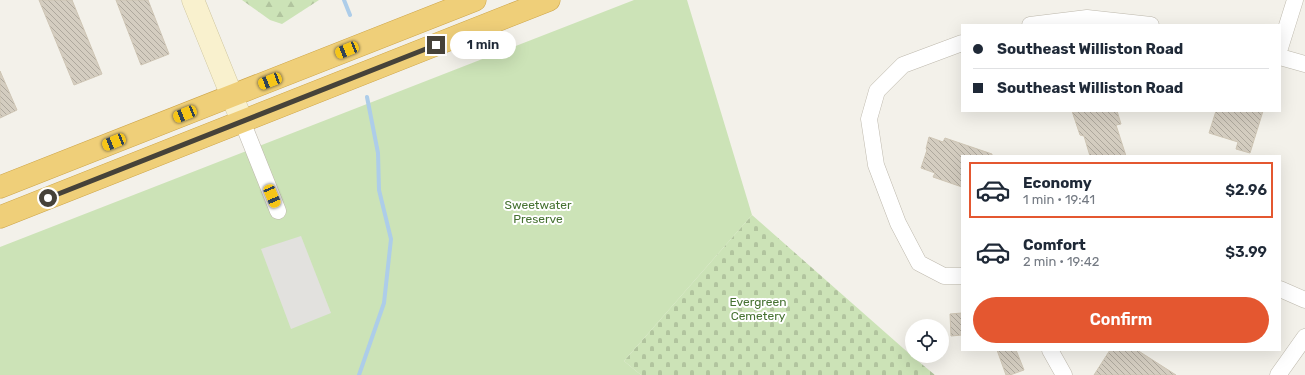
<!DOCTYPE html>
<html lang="en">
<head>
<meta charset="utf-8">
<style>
  :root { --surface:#fff; --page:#f6f6f7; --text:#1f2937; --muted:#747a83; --line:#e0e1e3; --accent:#e45730 }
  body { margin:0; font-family:Rubik,sans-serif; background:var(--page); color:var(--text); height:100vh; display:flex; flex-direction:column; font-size:15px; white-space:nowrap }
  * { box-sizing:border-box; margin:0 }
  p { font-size:13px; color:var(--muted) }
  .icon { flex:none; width:22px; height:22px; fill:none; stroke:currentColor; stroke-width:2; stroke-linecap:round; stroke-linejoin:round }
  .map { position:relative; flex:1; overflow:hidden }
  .side { position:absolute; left:961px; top:155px; width:320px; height:196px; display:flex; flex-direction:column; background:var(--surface); border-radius:0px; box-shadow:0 4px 16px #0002 }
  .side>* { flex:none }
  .hud { position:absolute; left:961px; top:24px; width:320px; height:88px; border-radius:0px; box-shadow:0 4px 16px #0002; display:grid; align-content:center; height:88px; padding:0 12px; background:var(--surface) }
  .fabs { position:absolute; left:905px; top:319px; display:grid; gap:8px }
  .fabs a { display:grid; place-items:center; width:44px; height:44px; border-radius:50%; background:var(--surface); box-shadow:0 4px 16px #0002; font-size:20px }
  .end { position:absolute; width:18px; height:18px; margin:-9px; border:5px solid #464239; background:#fff; box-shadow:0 0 0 2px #fff }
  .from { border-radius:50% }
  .bubble { position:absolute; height:28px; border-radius:14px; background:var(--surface); box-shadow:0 4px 16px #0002; font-size:13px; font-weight:600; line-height:28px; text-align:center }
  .car { position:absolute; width:12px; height:24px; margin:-12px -6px; border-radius:5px; box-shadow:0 0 3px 1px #0007; background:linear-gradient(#f5c518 24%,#345 0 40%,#f5c518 0 76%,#345 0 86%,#f5c518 0) }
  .hud b { display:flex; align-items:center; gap:14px; height:38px; font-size:15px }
  .hud b+b { border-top:1px solid var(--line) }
  .hud i { width:10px; height:10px; background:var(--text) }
  ul { padding:7px 0 0; list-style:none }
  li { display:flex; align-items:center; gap:12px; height:56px; margin:0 8px 6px; padding:0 4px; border:2px solid transparent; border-radius:0px }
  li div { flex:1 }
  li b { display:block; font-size:15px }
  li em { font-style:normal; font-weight:600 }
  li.selected { border-color:var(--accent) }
  li>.icon { width:36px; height:36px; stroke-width:1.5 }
  .button { display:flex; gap:8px; margin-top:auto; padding:8px 12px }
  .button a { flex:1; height:46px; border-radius:24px; background:var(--accent); color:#fff; font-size:16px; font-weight:600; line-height:46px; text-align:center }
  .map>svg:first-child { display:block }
  .forest { fill:url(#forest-firs) }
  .cemetery { fill:url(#cemetery-stones) }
  .green { fill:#cce3b7 }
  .parking { fill:#e2e1de }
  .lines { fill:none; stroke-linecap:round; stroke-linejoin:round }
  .stream { stroke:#adcde9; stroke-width:4 }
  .building { fill:url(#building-back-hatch); stroke:#cec5b4 }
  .street-casing { stroke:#beb9ad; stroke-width:17 }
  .secondary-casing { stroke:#cec59e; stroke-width:23 }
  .highway-casing { stroke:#cda54a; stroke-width:23 }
  .street { stroke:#fff; stroke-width:16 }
  .secondary { stroke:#f9f1ce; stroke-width:22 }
  .highway { stroke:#efcf79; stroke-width:22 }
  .route { stroke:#464239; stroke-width:5 }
  .labels { text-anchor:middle; stroke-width:4; stroke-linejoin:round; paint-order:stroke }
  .park-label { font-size:12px; fill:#467232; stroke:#fff }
</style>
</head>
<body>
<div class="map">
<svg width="1305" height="375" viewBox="0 0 1305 375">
  <defs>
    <pattern id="forest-firs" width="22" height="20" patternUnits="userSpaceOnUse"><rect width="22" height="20" fill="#cce3b7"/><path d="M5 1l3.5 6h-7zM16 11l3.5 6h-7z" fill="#b1c49e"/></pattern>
    <pattern id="cemetery-stones" width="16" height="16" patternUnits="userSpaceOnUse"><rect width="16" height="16" fill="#cce3b7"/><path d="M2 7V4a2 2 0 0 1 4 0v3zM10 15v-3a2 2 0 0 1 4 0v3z" fill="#b1c49e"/></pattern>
    <pattern id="building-back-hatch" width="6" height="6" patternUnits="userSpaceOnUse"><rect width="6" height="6" fill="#d4cdc0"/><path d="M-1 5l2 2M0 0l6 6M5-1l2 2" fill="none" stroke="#aea89d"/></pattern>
  </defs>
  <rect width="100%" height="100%" fill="#f3f1ea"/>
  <path class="forest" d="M242 0H319L282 24 270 20Z"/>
  <path class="cemetery" d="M752 215 912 356 935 375H641L624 361Z"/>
  <path class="green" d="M634 0H687L752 215 624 361 641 375H0V247Z"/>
  <path class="parking" d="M301 236 331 313 291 329 261 249Z"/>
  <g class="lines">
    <path class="stream" d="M344 0 350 15
      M359 375 384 303 391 239 379 190 378 153 367 97"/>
  </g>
  <path class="building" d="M39 0H72L102 74 74 85Z
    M116 0H148L169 54 141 65Z
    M0 71 17 110 0 118Z
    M1072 111H1117L1121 124 1116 125 1126 156H1090L1084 136 1080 135Z
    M1216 111H1263L1250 153 1236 149 1238 142 1209 133Z
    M929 137 943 142 945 138 992 154V156H962V187L933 177 935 173 921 168 927 150 926 149Z
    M962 313V335L951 336 950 314Z
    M997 350H1016L1024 370 1010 375H1006Z
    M1110 350H1137L1176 375H1094Z"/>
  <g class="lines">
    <defs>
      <path id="street" d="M1030 25 1087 18 1151 25
        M962 43 903 65 877 91 869 119 876 165 898 223 919 263 944 276H962
        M1280 48 1295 0
        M1280 57 1305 64
        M242 121 278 211
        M1280 289 1305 300
        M1050 350 1064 375
        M1278 375 1305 337"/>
      <path id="secondary" d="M193 0 242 121"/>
      <path id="highway" d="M0 187 475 0
        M0 217 549 0"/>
    </defs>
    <use href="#street" class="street-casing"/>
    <use href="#secondary" class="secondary-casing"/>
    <use href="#highway" class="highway-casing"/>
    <use href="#street" class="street"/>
    <use href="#secondary" class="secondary"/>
    <use href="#highway" class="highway"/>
  </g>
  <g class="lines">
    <path class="route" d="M48 198 436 45"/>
  </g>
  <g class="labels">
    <g class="park-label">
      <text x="538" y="209">Sweetwater<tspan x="538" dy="14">Preserve</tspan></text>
      <text x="758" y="306">Evergreen<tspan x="758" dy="14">Cemetery</tspan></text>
    </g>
  </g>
</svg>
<div class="fabs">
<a><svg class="icon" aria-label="locate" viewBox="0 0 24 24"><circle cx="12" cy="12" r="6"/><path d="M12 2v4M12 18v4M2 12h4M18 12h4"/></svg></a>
</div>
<i class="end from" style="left:48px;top:198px"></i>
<i class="end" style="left:436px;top:45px"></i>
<div class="bubble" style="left:450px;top:31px;width:66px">1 min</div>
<i class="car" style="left:347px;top:50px;rotate:248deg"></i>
<i class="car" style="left:270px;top:81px;rotate:249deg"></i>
<i class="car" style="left:185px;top:114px;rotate:248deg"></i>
<i class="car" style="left:114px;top:142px;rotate:248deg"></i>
<i class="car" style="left:272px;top:196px;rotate:157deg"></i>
<div class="hud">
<b><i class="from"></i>Southeast Williston Road</b>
<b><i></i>Southeast Williston Road</b>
</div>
<section class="side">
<ul>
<li class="selected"><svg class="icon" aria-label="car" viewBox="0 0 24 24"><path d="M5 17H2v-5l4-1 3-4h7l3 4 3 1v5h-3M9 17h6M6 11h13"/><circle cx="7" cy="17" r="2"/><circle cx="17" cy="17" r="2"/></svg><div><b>Economy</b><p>1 min · 19:41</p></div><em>$2.96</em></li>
<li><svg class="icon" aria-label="car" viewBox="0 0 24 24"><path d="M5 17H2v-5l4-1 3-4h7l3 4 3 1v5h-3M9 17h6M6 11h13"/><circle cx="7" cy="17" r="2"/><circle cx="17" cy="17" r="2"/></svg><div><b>Comfort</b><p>2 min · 19:42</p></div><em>$3.99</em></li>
</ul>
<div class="button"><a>Confirm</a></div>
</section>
</div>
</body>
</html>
